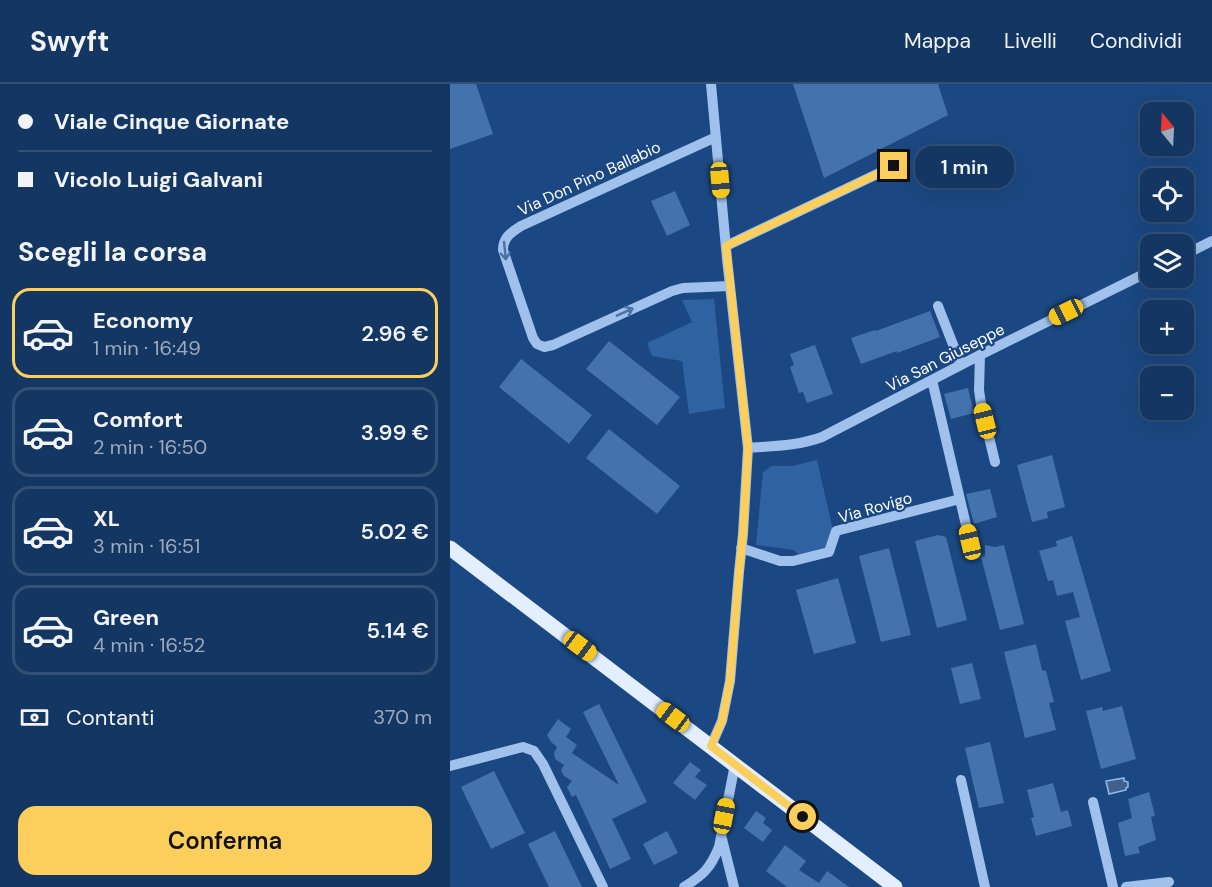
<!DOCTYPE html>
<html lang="it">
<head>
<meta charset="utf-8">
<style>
  :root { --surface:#143662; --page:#21416b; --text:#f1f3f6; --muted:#9dabbe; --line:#335077; --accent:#fcce5c }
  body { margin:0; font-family:"DM Sans",sans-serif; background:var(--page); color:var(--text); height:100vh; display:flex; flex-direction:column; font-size:22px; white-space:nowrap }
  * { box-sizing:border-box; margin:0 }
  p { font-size:20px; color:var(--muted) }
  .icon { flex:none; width:33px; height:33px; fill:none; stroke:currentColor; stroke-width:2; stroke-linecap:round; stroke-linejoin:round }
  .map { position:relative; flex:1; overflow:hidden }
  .details { display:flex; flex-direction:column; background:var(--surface); width:450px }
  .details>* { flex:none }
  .guide { display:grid; align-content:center; height:132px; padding:0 18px; background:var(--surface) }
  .needle { width:39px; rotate:342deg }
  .fabs { position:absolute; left:690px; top:18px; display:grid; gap:12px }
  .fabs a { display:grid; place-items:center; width:54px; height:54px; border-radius:12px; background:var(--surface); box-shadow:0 6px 24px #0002,0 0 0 2px var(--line); font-size:30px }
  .end { position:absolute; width:27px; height:27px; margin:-14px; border:8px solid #fcce5c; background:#111; box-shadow:0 0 0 3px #111 }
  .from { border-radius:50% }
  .bubble { position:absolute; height:42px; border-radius:18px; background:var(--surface); box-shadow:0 6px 24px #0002,0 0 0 2px var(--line); font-size:20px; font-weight:600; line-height:42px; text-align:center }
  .car { position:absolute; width:18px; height:36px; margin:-18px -9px; border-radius:8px; box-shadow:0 0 4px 2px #0007; background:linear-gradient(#f5c518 24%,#345 0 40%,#f5c518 0 76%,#345 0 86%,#f5c518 0) }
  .guide b { display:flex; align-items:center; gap:21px; height:57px; font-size:22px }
  .guide b+b { border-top:2px solid var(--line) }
  .guide i { width:15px; height:15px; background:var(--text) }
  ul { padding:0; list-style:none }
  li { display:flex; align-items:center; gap:18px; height:90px; margin:0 12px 9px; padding:0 6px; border:3px solid var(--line); border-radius:18px }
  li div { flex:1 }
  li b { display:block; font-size:22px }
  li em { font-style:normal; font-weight:600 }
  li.selected { border-color:var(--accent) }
  li>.icon { width:54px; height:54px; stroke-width:1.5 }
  h2 { padding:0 18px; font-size:27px; line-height:72px }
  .pay { display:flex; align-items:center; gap:15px; height:66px; padding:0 18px; font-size:22px }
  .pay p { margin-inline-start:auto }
  .primary-button { display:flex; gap:12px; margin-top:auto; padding:12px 18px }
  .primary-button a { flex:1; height:69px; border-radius:18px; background:var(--accent); color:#111; font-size:24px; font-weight:600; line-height:69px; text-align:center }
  header { display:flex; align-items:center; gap:36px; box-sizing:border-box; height:84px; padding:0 30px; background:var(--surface); border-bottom:2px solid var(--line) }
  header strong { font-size:28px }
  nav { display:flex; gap:33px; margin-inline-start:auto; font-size:21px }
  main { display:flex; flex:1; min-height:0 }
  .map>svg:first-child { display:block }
  .green { fill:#2e62a1 }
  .water { fill:#3f618c; stroke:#92bced; stroke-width:1.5 }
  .building { fill:#4372ac }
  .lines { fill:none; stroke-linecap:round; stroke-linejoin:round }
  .minor { stroke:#9fc1eb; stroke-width:10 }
  .major { stroke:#e3eeff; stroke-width:15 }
  .oneway { stroke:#4972a7 }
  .route { stroke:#fcce5c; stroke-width:8 }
  .labels { text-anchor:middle; stroke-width:4.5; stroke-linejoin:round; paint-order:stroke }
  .street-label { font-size:16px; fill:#fff; stroke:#1b4882 }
</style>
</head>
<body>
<header>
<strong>Swyft</strong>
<nav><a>Mappa</a><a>Livelli</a><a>Condividi</a></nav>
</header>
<main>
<section class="details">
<div class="guide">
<b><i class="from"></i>Viale Cinque Giornate</b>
<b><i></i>Vicolo Luigi Galvani</b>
</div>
<h2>Scegli la corsa</h2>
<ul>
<li class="selected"><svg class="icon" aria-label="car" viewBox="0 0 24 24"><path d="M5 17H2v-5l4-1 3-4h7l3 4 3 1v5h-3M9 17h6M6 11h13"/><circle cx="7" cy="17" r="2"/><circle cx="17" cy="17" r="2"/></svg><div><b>Economy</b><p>1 min · 16:49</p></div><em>2.96 €</em></li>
<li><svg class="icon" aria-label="car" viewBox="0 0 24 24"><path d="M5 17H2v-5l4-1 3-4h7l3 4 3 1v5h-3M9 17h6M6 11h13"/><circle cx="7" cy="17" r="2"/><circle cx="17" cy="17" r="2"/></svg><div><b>Comfort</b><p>2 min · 16:50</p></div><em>3.99 €</em></li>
<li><svg class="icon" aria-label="car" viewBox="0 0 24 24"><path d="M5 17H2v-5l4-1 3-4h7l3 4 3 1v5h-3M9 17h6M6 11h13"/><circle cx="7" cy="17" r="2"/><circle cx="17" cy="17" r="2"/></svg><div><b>XL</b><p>3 min · 16:51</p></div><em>5.02 €</em></li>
<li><svg class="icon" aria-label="car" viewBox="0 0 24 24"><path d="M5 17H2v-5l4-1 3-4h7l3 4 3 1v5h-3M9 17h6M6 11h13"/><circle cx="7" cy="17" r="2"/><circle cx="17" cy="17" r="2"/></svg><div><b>Green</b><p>4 min · 16:52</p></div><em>5.14 €</em></li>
</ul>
<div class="pay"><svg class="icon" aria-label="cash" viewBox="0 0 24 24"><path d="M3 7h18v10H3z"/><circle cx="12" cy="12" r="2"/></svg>Contanti<p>370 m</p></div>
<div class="primary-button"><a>Conferma</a></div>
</section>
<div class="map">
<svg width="762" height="803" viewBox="0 0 762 803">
  <rect width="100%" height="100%" fill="#1b4882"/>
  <path class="green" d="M264 215 275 324 239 330 232 277 202 272 197 259 242 238 232 216Z
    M367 376 383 446 376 465 350 472 344 466 306 461 313 388 321 382H342Z"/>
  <path class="water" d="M674 694V697L678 698V703L676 704V706L659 710 656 697Z"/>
  <path class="building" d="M0 0H26L43 50 0 65Z
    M343 0H488L498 31 374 94Z
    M225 107 240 141 217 152 201 117Z
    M480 227 490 253 447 269V267L411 280 401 254 425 246 426 247Z
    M159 257 230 313 207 341 136 285Z
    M365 261 383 310 357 319 353 308 349 309 340 283 344 281 340 270Z
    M71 275 142 331 119 360 49 303Z
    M518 304 524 329 501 335 494 310Z
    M159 345 230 402 207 430 136 374Z
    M602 371 615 423 597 428 598 434 582 438 567 381Z
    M540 405 547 433 524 440 516 410Z
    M488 451 496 453 517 536 487 544 465 457Z
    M622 452 661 587 631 596 615 537 630 533 623 508 607 512 603 496 598 497 589 467 607 462 606 457Z
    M535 461 545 463 554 461 574 540 550 546 531 473 535 472Z
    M439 464 461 551 431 558 409 472Z
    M388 494 406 559 364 570 346 506Z
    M586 560 592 586 596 587 604 618 599 619 606 646 575 654 554 568Z
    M522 579 531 615 510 620 501 584Z
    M149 620 197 718 162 735 181 775 160 785 126 711 122 713 117 703 122 697 114 692 111 686 114 681 105 675 104 669 107 663 101 658 97 651 108 635 121 645 116 653 127 661 122 669 169 701 133 628Z
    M672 622 686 675 651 685 636 627 652 623 653 627Z
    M540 658 554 719 529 724 515 664Z
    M240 678 251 686 245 693 257 701 245 716 223 699Z
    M44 687 75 749 41 765 11 703Z
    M603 699 611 728 618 726 622 742 586 752 581 734 584 733 577 706Z
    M699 708 705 732 701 733 706 756 688 763 690 769 675 772 668 739 682 734 678 715Z
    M306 727 316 734 313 739 322 746 313 758 294 744Z
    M105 747 132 803H99L78 760Z
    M217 747 228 769 204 781 193 760Z
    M335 761 356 777 349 786 369 799 377 787 399 803H337L316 787Z"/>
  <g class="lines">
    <path class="minor" d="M261 0 277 175 298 364 293 450 289 488 280 597 272 637 261 662
      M266 53 71 142C60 149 53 154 53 166L83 254 87 260 94 263 103 261 222 207 233 204 280 202
      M276 162 444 82
      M734 171 762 157
      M488 222 511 281
      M530 271 529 306 531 320 545 378
      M482 296 520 458
      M298 364C323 362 348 362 372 353L530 271 700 187
      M291 464 330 477H343L379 468 386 447 510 415
      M0 682 73 663 84 667 93 680 153 803
      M511 696 535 803
      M643 718 663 803
      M272 755 284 803
      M234 803C253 791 260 785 269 763L285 680
      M676 803 719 798"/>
    <path class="major" d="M0 464 445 803"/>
  </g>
  <defs><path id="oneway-shaft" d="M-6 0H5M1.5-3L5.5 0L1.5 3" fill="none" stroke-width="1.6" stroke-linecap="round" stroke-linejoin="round" transform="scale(1.5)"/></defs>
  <g class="oneway">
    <use href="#oneway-shaft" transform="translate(55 167) rotate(84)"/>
    <use href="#oneway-shaft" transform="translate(175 228) rotate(-24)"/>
  </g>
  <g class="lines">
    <path class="route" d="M353 733 261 662 272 637 280 597 289 488 293 450 298 364 276 162 444 82"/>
  </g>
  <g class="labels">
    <g class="street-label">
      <text transform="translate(139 94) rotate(-25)" y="6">Via Don Pino Ballabio</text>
      <text transform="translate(495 273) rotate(-27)" y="6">Via San Giuseppe</text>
      <text transform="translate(425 423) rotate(-16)" y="6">Via Rovigo</text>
    </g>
  </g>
</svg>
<div class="fabs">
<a><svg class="needle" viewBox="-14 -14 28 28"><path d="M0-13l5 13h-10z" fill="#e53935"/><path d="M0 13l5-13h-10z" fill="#9dabbe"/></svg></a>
<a><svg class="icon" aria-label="locate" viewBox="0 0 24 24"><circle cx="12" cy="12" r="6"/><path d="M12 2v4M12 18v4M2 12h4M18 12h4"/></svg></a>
<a><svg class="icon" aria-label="layers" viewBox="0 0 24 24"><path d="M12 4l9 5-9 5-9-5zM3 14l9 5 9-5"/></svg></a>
<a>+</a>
<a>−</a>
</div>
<i class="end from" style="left:353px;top:733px"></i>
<i class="end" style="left:444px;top:82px"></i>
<div class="bubble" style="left:465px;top:62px;width:99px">1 min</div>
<i class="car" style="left:270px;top:96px;rotate:175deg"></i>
<i class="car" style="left:616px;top:228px;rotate:244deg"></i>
<i class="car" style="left:535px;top:337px;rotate:346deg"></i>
<i class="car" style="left:520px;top:458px;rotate:347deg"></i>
<i class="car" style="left:130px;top:562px;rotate:127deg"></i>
<i class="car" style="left:223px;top:633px;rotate:307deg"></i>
<i class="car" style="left:274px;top:732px;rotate:11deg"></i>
</div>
</main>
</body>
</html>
